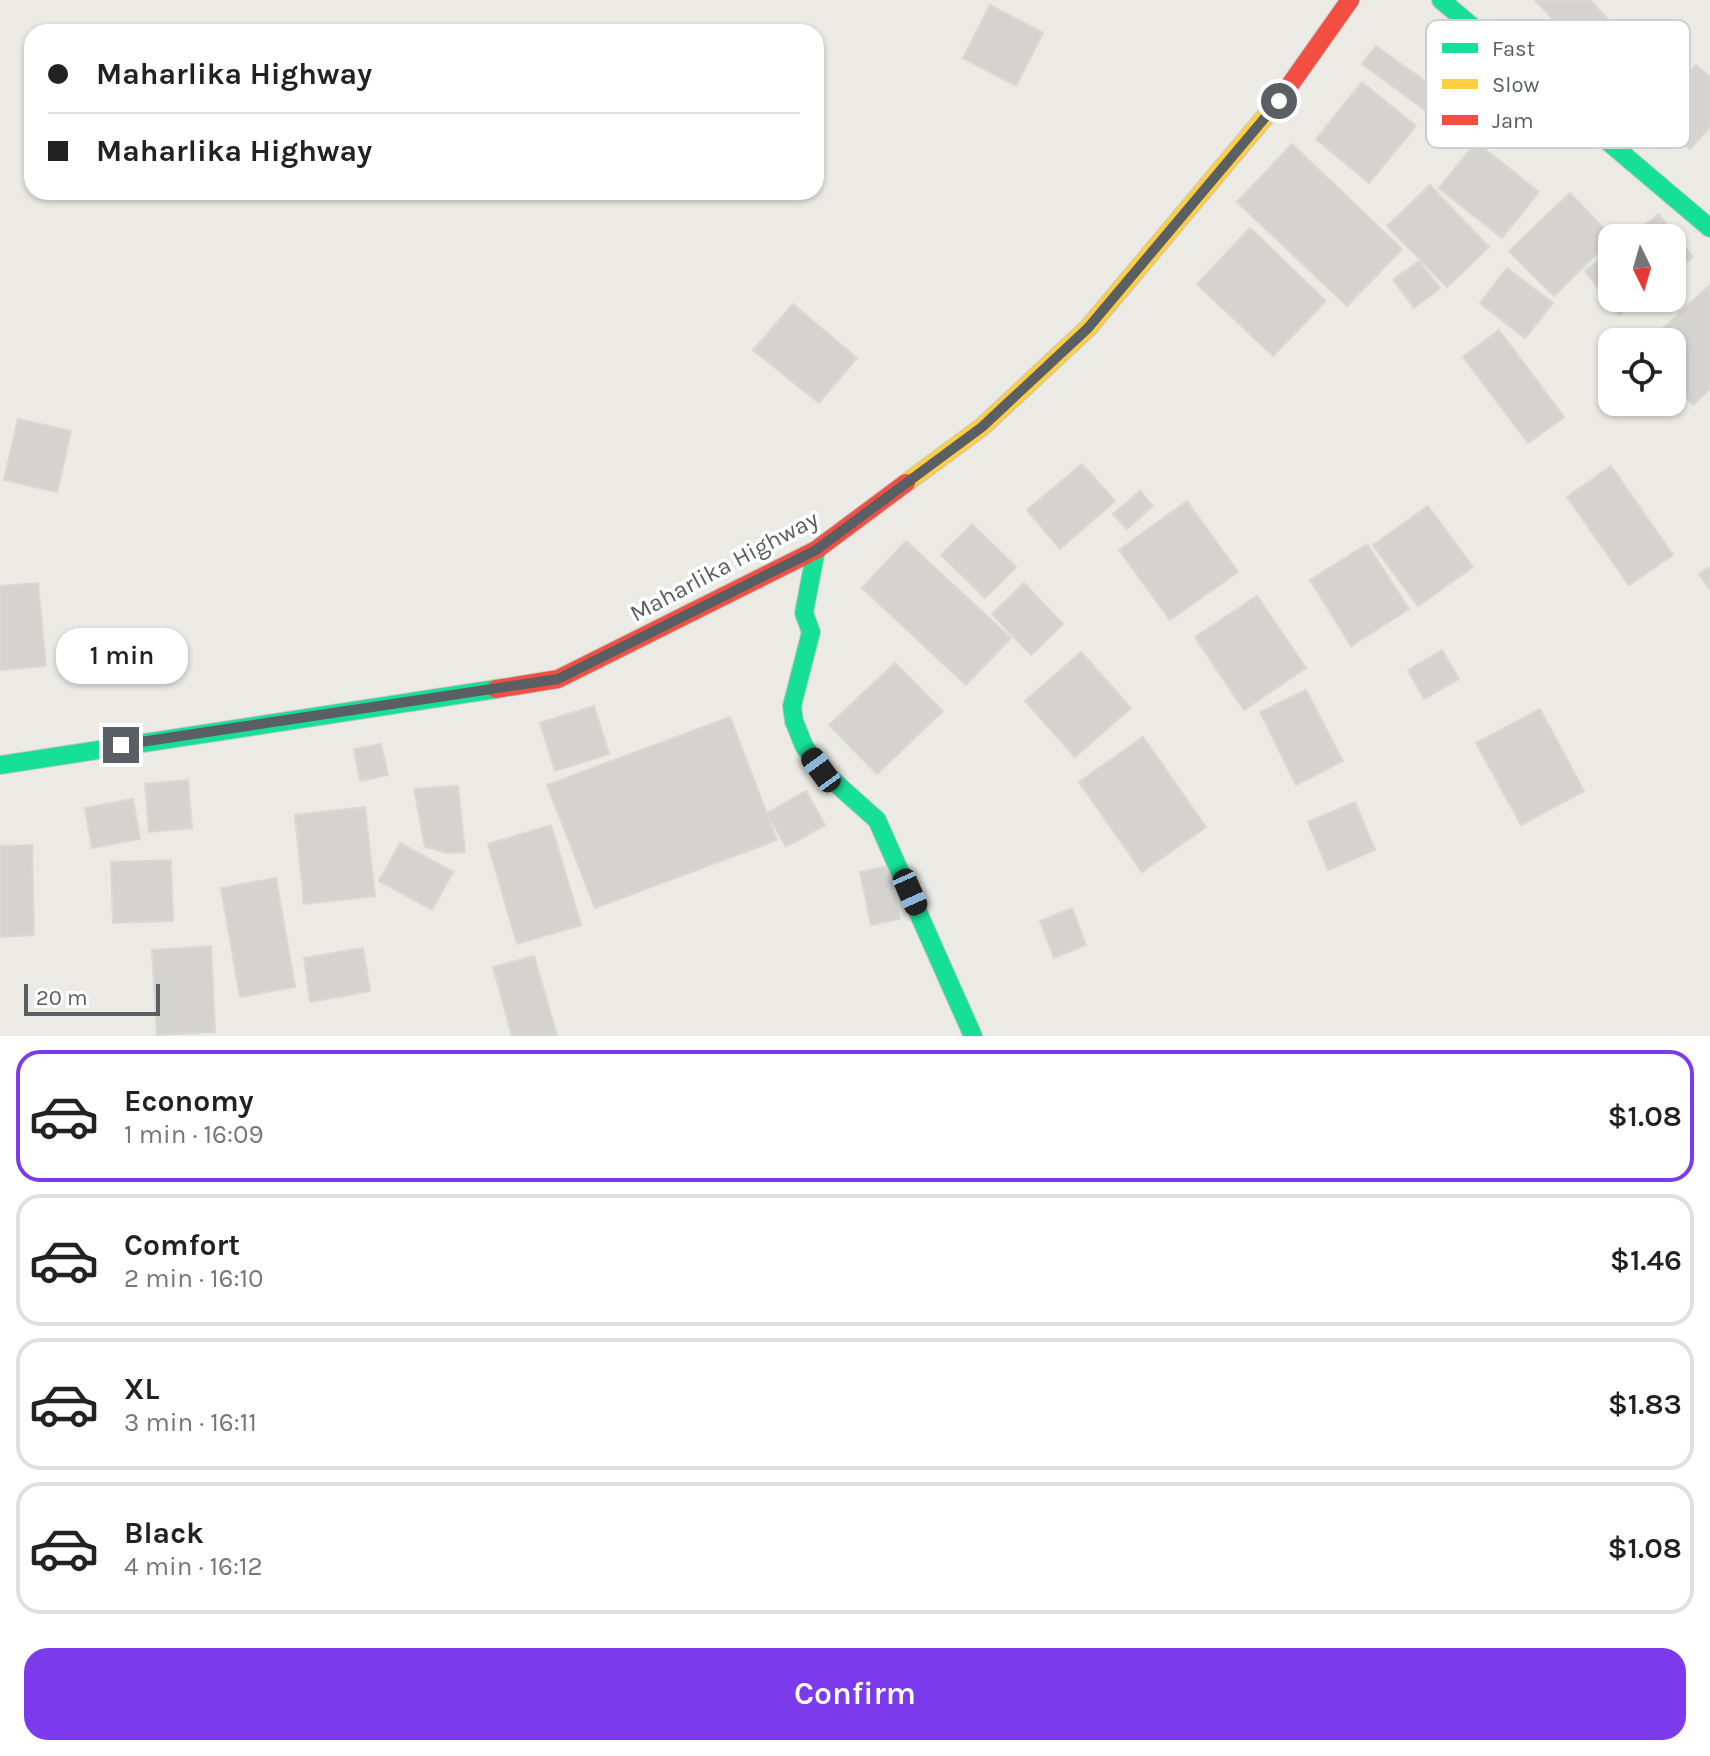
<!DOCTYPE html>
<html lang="en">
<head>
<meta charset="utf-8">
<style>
  :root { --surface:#fff; --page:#f2f2f2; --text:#222; --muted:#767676; --line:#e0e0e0; --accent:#7c3aed }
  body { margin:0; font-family:Karla,sans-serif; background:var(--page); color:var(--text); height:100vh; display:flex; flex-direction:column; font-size:30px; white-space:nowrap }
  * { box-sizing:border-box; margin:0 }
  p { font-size:26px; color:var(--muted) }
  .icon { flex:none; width:44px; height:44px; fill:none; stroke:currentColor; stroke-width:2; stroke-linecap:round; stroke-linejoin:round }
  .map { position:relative; height:1036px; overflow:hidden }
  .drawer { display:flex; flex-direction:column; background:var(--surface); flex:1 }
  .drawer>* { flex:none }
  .guide { position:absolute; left:24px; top:24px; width:800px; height:176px; border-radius:24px; box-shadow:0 2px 6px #0004; display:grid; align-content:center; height:176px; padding:0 24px; background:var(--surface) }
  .needle { width:52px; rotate:175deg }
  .buttons { position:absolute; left:1598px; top:224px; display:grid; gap:16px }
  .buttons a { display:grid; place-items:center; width:88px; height:88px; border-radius:16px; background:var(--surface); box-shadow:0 2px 6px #0004; font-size:40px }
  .scale { position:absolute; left:24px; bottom:20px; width:136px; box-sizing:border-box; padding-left:8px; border:4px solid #5a5f64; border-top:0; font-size:22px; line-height:28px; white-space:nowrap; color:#5a5f64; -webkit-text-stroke:6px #fff; paint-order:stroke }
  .end { position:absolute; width:36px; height:36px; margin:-18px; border:10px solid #5a5f64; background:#fff; box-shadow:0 0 0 4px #fff }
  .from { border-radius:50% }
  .bubble { position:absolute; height:56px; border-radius:24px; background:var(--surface); box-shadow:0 2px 6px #0004; font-size:26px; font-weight:600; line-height:56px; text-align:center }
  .car { position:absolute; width:24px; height:48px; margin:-24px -12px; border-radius:10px; box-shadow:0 0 6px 2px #0007; background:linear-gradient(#222 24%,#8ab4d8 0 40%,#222 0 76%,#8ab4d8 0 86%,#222 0) }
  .guide b { display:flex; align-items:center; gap:28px; height:76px; font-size:30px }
  .guide b+b { border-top:2px solid var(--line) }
  .guide i { width:20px; height:20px; background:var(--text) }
  ul { padding:14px 0 0; list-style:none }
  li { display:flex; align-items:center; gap:24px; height:132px; margin:0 16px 12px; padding:0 8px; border:4px solid var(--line); border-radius:24px }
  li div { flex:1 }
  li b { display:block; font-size:30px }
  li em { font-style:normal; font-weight:600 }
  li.on { border-color:var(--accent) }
  li>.icon { width:72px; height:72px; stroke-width:1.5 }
  .primary-button { display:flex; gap:16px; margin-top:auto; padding:16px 24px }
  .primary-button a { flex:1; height:92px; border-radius:24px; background:var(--accent); color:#fff; font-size:32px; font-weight:600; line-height:92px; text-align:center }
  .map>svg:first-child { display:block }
  .building { fill:#d4d3d0; stroke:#dad8d4; stroke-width:2 }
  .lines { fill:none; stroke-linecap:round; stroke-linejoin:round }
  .fast-casing { stroke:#c7c7c6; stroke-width:20 }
  .slow-casing { stroke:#c7c7c6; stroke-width:20 }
  .jam-casing { stroke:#c7c7c6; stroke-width:20 }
  .fast { stroke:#16e098; stroke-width:18 }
  .slow { stroke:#ffcf43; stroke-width:18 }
  .jam { stroke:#f24e42; stroke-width:18 }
  .route { stroke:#5a5f64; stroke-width:10 }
  .labels { text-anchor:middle; stroke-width:7; stroke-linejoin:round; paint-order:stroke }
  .street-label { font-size:24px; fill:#5a5f64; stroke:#fff }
  .key { fill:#fff; stroke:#cecfd0; stroke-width:2 }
  .key-label { font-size:22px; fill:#5a5f64 }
</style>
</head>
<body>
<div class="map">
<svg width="1710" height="1036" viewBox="0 0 1710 1036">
  <rect width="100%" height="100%" fill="#ebeae5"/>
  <path class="building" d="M1535 0H1590L1619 31 1589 59Z
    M990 5 1043 33 1016 86 963 58Z
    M1376 46 1446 96 1432 115 1362 64Z
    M1696 65 1710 77V127L1690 149 1652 115Z
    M1362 82 1416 126 1369 183 1316 139Z
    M1476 142 1539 192 1502 238 1439 188Z
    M1292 144 1402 249 1347 306 1237 202Z
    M1430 185 1489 247 1447 287 1387 226Z
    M1570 193 1613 238 1554 296 1509 251Z
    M1659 214 1693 257 1672 273V238H1628Z
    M1250 228 1326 301 1273 356 1197 284Z
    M1612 250V298H1640L1619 315 1585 271Z
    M1419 261 1440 288 1414 308 1393 280Z
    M1507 268 1553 303 1525 338 1480 303Z
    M1710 285V389L1693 405 1672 383V342H1648Z
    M793 304 857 358 819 403 753 350Z
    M1499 330 1564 417 1528 443 1463 357Z
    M18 419 71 431 57 492 4 480Z
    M1082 464 1115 501 1060 549 1027 510Z
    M1611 466 1673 555 1629 585 1567 497Z
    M1140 491 1153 506 1127 529 1113 514Z
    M1187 501 1238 572 1170 620 1119 550Z
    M1428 506 1473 567 1418 606 1373 545Z
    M972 524 1016 567 985 598 941 555Z
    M906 541 1011 638 966 685 862 588Z
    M1367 544 1409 609 1351 646 1310 580Z
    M1710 567V590L1699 574Z
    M38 583 46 666 0 670V586Z
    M1024 583 1063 624 1031 655 992 614Z
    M1257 596 1306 668 1244 710 1195 637Z
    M1442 650 1459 679 1424 699 1408 670Z
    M1081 652 1131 708 1075 757 1025 701Z
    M895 663 943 711 877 774 829 725Z
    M1306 690 1343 761 1296 785 1260 712Z
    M594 706 609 754 555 771 540 723Z
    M1540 709 1584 791 1521 825 1476 743Z
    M730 717 777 840 595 908 547 785Z
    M1143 737 1206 827 1142 872 1079 782Z
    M381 744 388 775 360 781 354 749Z
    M188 780 192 828 149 832 145 784Z
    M458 786 465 852 447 853 425 847 414 789Z
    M806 791 825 825 786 847 767 813Z
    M133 799 140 839 92 848 85 808Z
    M1355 802 1375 850 1328 870 1308 822Z
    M365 807 375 896 304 904 295 815Z
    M551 825 581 925 517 944 488 844Z
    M400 843 453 872 432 910 379 881Z
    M32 845 34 935 0 937V846Z
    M171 860 173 921 113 923 111 862Z
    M888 866 900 919 871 925 860 872Z
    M276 878 295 987 240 997 221 888Z
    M1072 908 1086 945 1054 958 1040 921Z
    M211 946 215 1032 157 1035 152 950Z
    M363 948 370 991 310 1002 304 958Z
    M534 956 557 1036H512L493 967Z"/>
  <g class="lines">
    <defs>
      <path id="fast" d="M1441 0 1710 228
        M816 550 804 613 811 632 792 706 794 721 804 746 821 770 877 820 973 1036
        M0 765 496 689"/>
      <path id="slow" d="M906 483 982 427 1088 328 1280 99"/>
      <path id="jam" d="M1280 99 1350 0
        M496 689 558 679 816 550 906 483"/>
    </defs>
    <use href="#fast" class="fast-casing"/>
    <use href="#slow" class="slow-casing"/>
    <use href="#jam" class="jam-casing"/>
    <use href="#fast" class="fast"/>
    <use href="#slow" class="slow"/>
    <use href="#jam" class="jam"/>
  </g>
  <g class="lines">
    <path class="route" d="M121 745 558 679 816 550 982 427 1088 328 1279 101"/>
  </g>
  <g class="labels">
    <g class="street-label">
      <text transform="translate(724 566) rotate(-28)" y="8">Maharlika Highway</text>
    </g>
  </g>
  <rect x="1426" y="20" width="264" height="128" rx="12" class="key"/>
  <rect x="1442" y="43" width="36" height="10" fill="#16e098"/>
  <rect x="1442" y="79" width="36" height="10" fill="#ffcf43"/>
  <rect x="1442" y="115" width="36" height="10" fill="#f24e42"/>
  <g class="key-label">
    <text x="1492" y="56">Fast</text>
    <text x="1492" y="92">Slow</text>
    <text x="1492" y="128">Jam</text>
  </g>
</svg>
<div class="buttons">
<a><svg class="needle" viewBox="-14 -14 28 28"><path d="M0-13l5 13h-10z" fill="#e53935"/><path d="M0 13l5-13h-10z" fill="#767676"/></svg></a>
<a><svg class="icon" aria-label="locate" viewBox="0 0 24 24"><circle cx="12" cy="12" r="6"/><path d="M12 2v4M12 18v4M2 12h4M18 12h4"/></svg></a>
</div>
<div class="scale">20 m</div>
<i class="end from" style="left:1279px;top:101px"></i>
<i class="end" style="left:121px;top:745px"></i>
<div class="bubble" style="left:56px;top:628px;width:132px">1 min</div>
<i class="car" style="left:821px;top:770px;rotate:324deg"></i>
<i class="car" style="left:910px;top:892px;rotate:156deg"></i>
<div class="guide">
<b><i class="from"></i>Maharlika Highway</b>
<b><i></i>Maharlika Highway</b>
</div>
</div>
<section class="drawer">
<ul>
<li class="on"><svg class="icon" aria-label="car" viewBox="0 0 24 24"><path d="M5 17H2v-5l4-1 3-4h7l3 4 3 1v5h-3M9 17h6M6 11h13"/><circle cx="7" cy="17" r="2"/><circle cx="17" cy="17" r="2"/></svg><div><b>Economy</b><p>1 min · 16:09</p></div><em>$1.08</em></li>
<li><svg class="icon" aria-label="car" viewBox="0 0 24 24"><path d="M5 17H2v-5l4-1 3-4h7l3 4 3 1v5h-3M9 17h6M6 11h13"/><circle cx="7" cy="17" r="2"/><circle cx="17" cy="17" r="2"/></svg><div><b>Comfort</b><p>2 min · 16:10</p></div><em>$1.46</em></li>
<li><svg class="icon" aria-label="car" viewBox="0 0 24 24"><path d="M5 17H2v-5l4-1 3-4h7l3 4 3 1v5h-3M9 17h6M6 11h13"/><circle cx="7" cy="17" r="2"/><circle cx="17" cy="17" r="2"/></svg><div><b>XL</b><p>3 min · 16:11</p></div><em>$1.83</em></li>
<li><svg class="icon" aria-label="car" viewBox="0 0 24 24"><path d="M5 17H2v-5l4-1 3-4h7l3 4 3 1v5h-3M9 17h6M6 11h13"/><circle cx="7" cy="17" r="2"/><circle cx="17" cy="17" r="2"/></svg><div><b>Black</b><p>4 min · 16:12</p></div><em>$1.08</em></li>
</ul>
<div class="primary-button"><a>Confirm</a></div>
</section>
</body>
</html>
